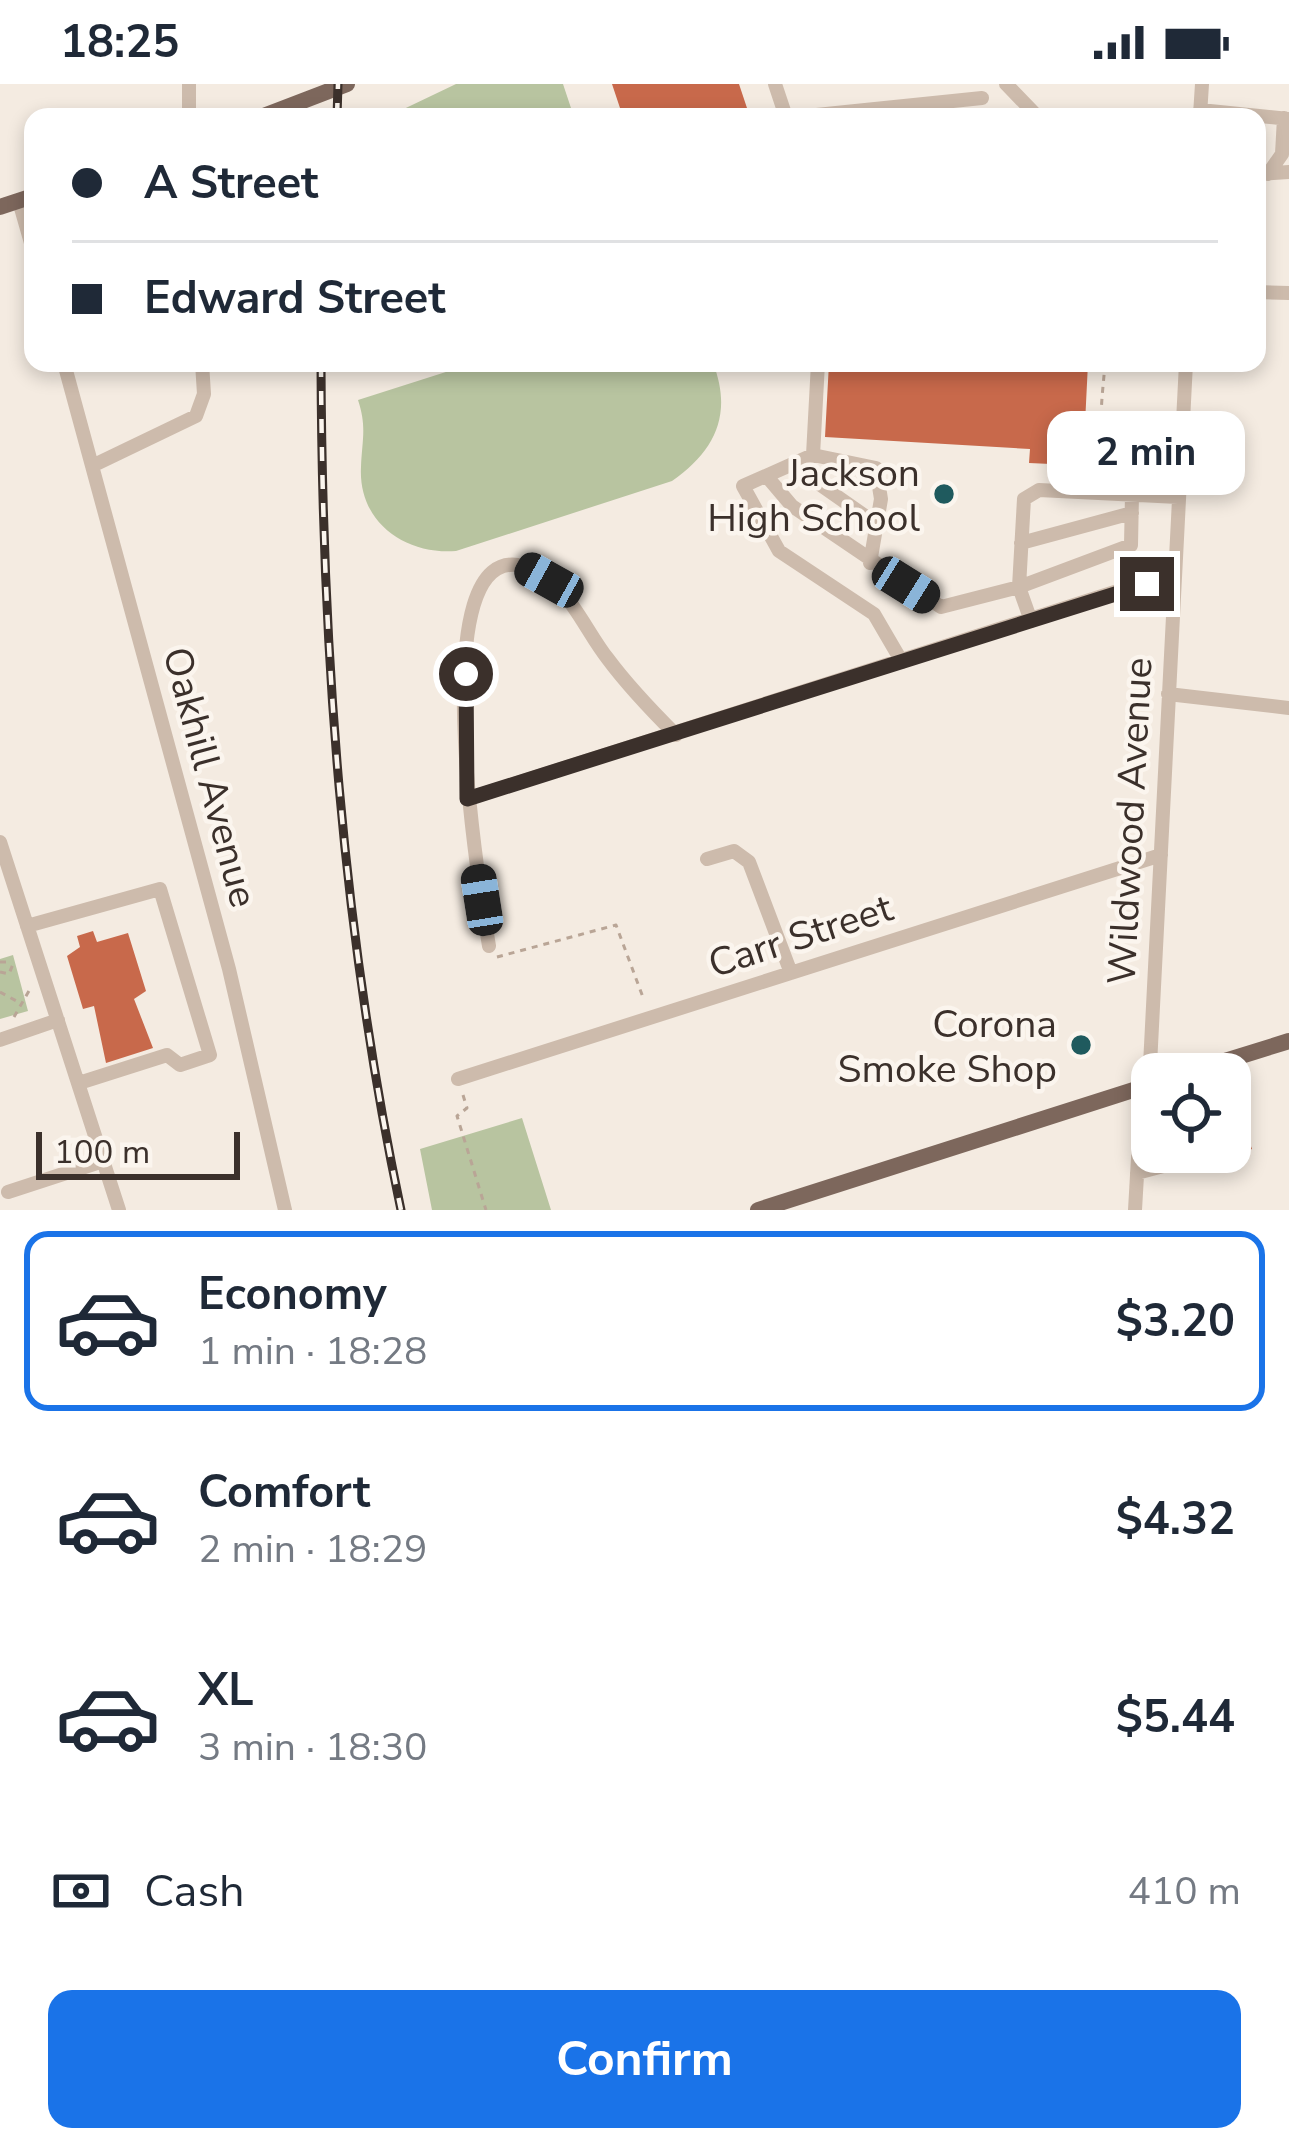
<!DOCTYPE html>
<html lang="en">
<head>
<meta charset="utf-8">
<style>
  :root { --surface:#fff; --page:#f2f2f3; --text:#1f2937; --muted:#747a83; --line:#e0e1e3; --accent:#1a73e8 }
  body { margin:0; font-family:"Nunito Sans",sans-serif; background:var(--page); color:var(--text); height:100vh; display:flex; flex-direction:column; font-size:45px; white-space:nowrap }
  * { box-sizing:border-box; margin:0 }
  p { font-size:39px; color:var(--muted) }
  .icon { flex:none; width:66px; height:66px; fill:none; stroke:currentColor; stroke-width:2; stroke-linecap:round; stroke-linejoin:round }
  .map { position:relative; height:1126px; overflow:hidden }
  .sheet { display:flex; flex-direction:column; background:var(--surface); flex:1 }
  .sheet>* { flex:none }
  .hud { position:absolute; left:24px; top:24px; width:1242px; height:264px; border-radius:24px; box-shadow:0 6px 18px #0003; display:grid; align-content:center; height:264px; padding:0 48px; background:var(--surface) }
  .controls { position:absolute; left:1131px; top:969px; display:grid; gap:24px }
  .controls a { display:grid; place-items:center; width:120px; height:120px; border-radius:24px; background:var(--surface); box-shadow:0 6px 18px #0003; font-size:60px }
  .scale { position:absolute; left:36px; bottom:30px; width:204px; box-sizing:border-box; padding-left:12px; border:6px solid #3b302b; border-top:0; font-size:33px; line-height:42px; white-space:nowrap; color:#3b302b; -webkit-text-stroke:9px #fbf5ee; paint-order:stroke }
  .end { position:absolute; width:54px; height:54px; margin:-27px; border:15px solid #3b302b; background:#fff; box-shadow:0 0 0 6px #fff }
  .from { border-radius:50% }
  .bubble { position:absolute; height:84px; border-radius:24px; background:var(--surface); box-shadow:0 6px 18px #0003; font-size:39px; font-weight:700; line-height:84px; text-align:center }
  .car { position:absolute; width:36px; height:72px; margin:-36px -18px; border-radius:15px; box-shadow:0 0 9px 3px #0007; background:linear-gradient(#222 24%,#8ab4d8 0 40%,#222 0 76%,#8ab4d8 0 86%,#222 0) }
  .hud b { display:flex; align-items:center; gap:42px; height:114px; font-size:45px }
  .hud b+b { border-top:3px solid var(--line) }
  .hud i { width:30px; height:30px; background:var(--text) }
  ul { padding:21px 0 0; list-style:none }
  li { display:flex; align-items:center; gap:36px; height:180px; margin:0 24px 18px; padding:0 24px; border:6px solid transparent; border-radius:24px }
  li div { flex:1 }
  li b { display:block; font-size:45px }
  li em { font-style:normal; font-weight:700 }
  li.selected { border-color:var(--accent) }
  li>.icon { width:108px; height:108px; stroke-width:1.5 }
  .pay { display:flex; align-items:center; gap:30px; height:132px; padding:0 48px; font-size:45px }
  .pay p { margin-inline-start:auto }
  .action { display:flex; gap:24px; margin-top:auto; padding:24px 48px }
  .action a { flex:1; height:138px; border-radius:24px; background:var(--accent); color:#fff; font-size:48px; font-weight:700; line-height:138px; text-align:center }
  .status { display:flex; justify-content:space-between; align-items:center; height:84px; padding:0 60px; background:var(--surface); direction:ltr }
  .status svg { height:33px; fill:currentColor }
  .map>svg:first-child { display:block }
  .green { fill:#b8c4a0 }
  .building { fill:#c8694b }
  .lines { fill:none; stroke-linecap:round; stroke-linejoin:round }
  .path { stroke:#b9a596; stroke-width:3; stroke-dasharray:6 6; stroke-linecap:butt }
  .minor { stroke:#cdbbac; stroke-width:14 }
  .major { stroke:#7d675c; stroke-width:16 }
  .rail-casing { stroke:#3b302b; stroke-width:9 }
  .rail { stroke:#fbf5ee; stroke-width:4.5; stroke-dasharray:14; stroke-linecap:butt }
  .route { stroke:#3b302b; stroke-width:15 }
  .poi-dot { fill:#1f5a5e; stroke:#fbf5ee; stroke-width:4.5 }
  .labels { text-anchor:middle; stroke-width:9; stroke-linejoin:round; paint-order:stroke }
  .poi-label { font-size:39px; fill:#3b302b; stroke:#fbf5ee; text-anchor:end }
  .street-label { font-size:39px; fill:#3b302b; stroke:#fbf5ee }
</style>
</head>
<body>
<div class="status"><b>18:25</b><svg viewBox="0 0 49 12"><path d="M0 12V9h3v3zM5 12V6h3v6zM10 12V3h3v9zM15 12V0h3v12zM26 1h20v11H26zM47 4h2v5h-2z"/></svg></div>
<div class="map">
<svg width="1289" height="1126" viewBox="0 0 1289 1126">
  <rect width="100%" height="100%" fill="#f4ebe1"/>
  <path class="green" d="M456 0H563L574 33H387Z
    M474 279H713C733 330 715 367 672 397L456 467C405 471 358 438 361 383 362 356 367 343 358 316Z
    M13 871 28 927 0 935V875Z
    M522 1034 551 1126H432L420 1065Z"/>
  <path class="building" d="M612 0H739L750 33H623Z
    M829 279H1088L1084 360 1075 358 1073 381 1029 379 1030 365 825 353Z
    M93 847 97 858 128 849 146 907 134 915 153 964 106 979 94 922 83 925 67 872 80 863 77 852Z
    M1245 1046 1252 1065 1200 1084 1195 1068H1230V1051Z"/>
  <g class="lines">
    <path class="path" d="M1105 279C1102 325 1089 375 1140 396
      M497 873 616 841 644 916
      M0 878H12
      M0 888 9 890 13 880
      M0 908 20 919
      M14 933 30 905
      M463 1011 467 1024 457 1032 486 1126"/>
    <path class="minor" d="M189 0V33
      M775 0 786 33
      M1006 0 1038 33
      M1200 26 1289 35
      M1200 31 1202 0
      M797 33 982 14
      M1257 90 1289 88
      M1268 90 1282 70 1284 34
      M19 117 33 166
      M1257 208 1289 209
      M64 279 229 885 285 1126
      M818 279 813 371 743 402 779 467 874 530 902 578
      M813 371 876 384 881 415 870 479
      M92 382 196 332 204 310 202 279
      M795 383 875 439
      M769 395 792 422 941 523 1019 503 1024 415 1039 406 1178 413
      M1021 459 1132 429
      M1031 537 1019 503 1131 461 1132 411
      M1168 610 1289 624
      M467 715 1174 489
      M0 758 119 1126
      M707 775 734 767 749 778 791 889
      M27 842 160 805 210 971 180 981 167 971 79 999
      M489 862C481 813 420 455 523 482 566 493 583 544 608 575 628 602 652 627 676 651
      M0 956 58 936
      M1230 993 1240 1031 1230 1040
      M458 995 1161 771
      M1137 1089 1167 1081 1173 1068
      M8 1108 103 1077
      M1135 1126 1141 1022 1150 981 1186 279"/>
    <path class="major" d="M261 33 347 0
      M0 123 33 112
      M1183 990 1289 957
      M758 1126 1152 1000"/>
    <defs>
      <path id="rail" d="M337 33 338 0
        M321 279C322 563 342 847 401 1126"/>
    </defs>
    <use href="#rail" class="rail-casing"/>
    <use href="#rail" class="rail"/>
  </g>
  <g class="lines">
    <path class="route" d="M466 590 467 715 1147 500"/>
  </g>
  <g class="poi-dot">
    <circle cx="944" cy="410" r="12"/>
    <circle cx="1081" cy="961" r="12"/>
  </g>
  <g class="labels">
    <g class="poi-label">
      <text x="920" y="402">Jackson<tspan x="920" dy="45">High School</tspan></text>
      <text x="1057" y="953">Corona<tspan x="1057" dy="45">Smoke Shop</tspan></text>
    </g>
    <g class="street-label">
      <text transform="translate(211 693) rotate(75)" y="14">Oakhill Avenue</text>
      <text transform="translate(1129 737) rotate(-87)" y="14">Wildwood Avenue</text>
      <text transform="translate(800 851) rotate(-18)" y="14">Carr Street</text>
    </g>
  </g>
</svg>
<div class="controls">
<a><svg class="icon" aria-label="locate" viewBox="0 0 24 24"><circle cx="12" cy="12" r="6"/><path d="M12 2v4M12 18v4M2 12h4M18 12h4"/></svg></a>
</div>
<div class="scale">100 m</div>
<i class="end from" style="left:466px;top:590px"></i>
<i class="end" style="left:1147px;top:500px"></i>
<div class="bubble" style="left:1047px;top:327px;width:198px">2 min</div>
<i class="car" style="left:549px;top:496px;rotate:299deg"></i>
<i class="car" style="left:906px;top:501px;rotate:122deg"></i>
<i class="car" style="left:482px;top:816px;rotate:351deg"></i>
<div class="hud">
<b><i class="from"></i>A Street</b>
<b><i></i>Edward Street</b>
</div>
</div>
<section class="sheet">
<ul>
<li class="selected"><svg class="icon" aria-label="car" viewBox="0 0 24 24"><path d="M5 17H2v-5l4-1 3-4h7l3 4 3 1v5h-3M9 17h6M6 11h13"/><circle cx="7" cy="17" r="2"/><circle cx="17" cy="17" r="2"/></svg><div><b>Economy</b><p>1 min · 18:28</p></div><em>$3.20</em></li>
<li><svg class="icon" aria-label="car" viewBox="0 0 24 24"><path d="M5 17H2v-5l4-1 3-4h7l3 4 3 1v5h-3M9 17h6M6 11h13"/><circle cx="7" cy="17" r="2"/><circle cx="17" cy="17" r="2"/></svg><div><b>Comfort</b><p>2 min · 18:29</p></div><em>$4.32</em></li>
<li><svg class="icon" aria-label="car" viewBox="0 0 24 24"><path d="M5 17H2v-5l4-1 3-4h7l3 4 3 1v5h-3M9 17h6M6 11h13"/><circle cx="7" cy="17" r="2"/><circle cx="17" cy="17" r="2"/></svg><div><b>XL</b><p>3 min · 18:30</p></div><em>$5.44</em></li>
</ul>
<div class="pay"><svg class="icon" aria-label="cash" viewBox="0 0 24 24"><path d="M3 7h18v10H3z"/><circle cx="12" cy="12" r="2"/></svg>Cash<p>410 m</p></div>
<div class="action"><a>Confirm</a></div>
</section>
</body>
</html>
